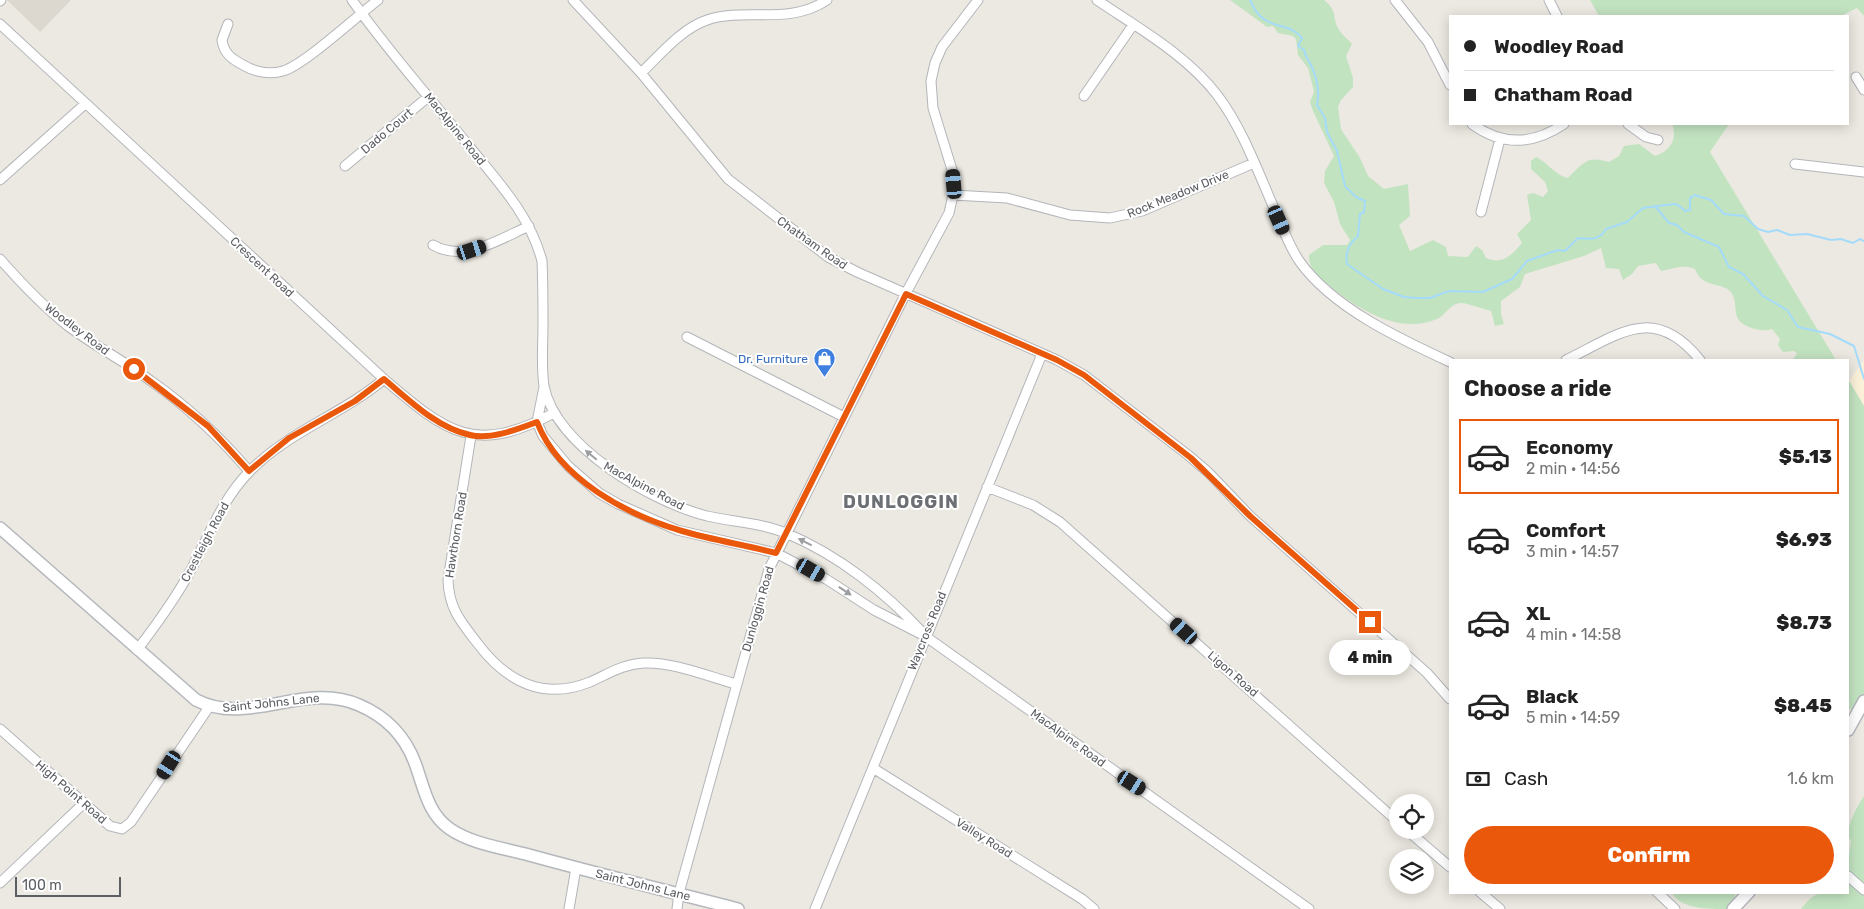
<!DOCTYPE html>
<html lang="en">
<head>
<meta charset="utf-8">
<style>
  :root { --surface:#fff; --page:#f6f6f6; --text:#222; --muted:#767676; --line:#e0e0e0; --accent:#ea580c }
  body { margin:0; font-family:Rubik,sans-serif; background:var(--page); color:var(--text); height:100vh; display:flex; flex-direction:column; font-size:19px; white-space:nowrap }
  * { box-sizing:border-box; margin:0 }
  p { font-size:16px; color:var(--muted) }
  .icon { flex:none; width:28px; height:28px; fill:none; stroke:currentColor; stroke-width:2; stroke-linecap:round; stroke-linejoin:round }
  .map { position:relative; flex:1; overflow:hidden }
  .drawer { position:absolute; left:1449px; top:359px; width:400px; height:535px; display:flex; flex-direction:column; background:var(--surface); border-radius:0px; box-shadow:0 2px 12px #0003 }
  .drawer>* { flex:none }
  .hud { position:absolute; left:1449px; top:15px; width:400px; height:110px; border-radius:0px; box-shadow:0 2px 12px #0003; display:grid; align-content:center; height:110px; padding:0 15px; background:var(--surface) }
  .buttons { position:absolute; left:1389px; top:794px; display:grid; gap:10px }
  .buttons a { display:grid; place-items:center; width:45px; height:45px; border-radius:50%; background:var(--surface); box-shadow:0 2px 12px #0003; font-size:25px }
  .scale { position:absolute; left:15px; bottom:12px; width:106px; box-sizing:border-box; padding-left:5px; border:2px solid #5b5e62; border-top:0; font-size:14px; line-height:18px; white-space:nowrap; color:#5b5e62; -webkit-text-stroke:4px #fff; paint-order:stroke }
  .end { position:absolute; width:22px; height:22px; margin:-11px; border:6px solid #ea580c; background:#fff; box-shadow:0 0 0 2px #fff }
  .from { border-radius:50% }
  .bubble { position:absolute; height:35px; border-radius:18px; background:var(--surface); box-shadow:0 2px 12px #0003; font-size:16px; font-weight:800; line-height:35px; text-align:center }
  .car { position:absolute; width:15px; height:30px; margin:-15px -8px; border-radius:6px; box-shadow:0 0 4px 1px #0007; background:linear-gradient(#222 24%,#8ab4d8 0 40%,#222 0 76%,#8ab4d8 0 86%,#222 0) }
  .hud b { display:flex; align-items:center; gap:18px; height:48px; font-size:19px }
  .hud b+b { border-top:1px solid var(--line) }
  .hud i { width:12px; height:12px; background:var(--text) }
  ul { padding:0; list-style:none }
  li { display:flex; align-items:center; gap:15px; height:75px; margin:0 10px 8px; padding:0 5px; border:2px solid transparent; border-radius:0px }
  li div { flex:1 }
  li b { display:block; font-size:19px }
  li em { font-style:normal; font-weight:800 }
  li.current { border-color:var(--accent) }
  li>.icon { width:45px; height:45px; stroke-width:1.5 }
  h2 { padding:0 15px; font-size:22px; line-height:60px }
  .pay { display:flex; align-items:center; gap:12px; height:55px; padding:0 15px; font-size:19px }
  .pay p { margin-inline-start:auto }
  .primary-button { display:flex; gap:10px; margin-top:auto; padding:10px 15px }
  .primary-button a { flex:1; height:58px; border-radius:30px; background:var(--accent); color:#fff; font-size:20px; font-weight:800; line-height:58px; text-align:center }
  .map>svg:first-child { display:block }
  .commercial { fill:#fbf1d8 }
  .education { fill:#dcd8d0 }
  .green { fill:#c2e3c0 }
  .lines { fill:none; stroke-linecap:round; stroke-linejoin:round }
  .stream { stroke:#a5dbfa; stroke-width:2 }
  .street-casing { stroke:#b3b5b9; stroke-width:11 }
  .secondary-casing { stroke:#b4b7bc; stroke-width:14 }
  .street { stroke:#fff; stroke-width:9 }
  .secondary { stroke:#fff; stroke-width:11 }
  .oneway { fill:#9d9ea1 }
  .route { stroke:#ea580c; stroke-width:6 }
  .labels { text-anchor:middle; stroke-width:4; stroke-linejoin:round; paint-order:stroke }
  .street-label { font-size:12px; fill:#5b5e62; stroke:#fff }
  .shop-label { font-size:12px; fill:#366cbe; stroke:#fff; text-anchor:end }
  .district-label { font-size:18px; font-weight:bold; letter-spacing:1px; fill:#6c7074; stroke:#fff }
</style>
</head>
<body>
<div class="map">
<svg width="1864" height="909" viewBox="0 0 1864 909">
  <rect width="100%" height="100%" fill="#ece9e2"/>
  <path class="commercial" d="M1864 360V406L1849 381Z"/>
  <path class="education" d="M7 0H71L40 32Z"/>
  <path class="green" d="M1230 0H1324C1338 11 1332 17 1338 28 1341 34 1348 39 1352 44L1346 56 1353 78V87L1341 100 1338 107 1341 129 1360 158 1368 176 1384 189 1408 184 1410 216 1399 225 1410 251 1433 240 1446 247 1448 256 1468 257 1476 246 1482 250 1486 258C1503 265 1512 255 1522 243L1517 234 1531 220 1527 195 1533 193 1543 197 1548 191 1545 182 1531 169V161L1536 157C1549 163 1554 175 1568 178 1583 163 1587 155 1609 162L1619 156 1624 146 1639 144 1655 156C1670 151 1678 139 1672 124H1729L1710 152 1836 360H1793L1797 353 1794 351 1783 352 1778 345 1780 339 1772 329C1763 333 1741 327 1737 317 1734 308 1737 299 1730 291 1720 282 1702 288 1695 269 1682 264 1674 269 1661 271L1656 263 1638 266 1632 274 1623 280 1619 269 1606 268 1601 248 1584 256 1525 274 1520 287 1501 301V314L1504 324 1495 326 1491 311C1482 309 1471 304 1462 303 1451 302 1446 315 1437 319 1400 335 1360 310 1332 288 1322 279 1308 270 1309 255L1323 245H1347L1350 240 1340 224 1334 202 1324 183 1325 171 1334 156 1313 111 1310 102 1314 92 1308 68 1298 55 1296 39 1293 36 1278 33 1273 26 1267 27Z
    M1590 0H1864V16L1857 8 1841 16H1599Z
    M1848 379 1864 406V695L1854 708 1848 710Z
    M1864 796V909H1801C1817 888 1823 893 1848 892V861L1851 841C1843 830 1857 807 1864 796Z
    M1672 893H1736L1729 909C1708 909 1680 909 1672 893Z"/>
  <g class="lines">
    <path class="stream" d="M1250 0C1264 34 1287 19 1302 38L1298 46 1304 50C1305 56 1308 59 1311 65 1317 78 1320 91 1317 105L1325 118 1327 132 1337 151 1345 186 1356 197 1365 201 1364 212 1360 214 1358 236C1349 244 1345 252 1347 264L1383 289 1404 297 1417 298H1430L1449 291 1483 292 1512 279 1527 261 1558 250 1565 251 1578 238C1590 239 1599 241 1606 229L1627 222 1643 208 1674 204 1678 205 1685 211 1690 210V198L1695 195 1711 200 1724 214 1744 216 1758 229 1768 232 1777 230 1790 235 1807 234 1831 240 1841 239 1853 243 1860 239 1864 241
      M1655 206 1669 223 1677 225 1684 232 1719 247 1729 267 1743 274 1763 296 1787 310 1798 327 1830 334 1854 346 1864 379"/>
    <defs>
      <path id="street" d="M352 0C388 51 430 98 469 146 498 182 530 215 542 261 543 283 543 304 543 325 543 345 541 366 544 386 555 446 652 502 707 516 733 522 763 523 788 534 838 555 885 592 922 632
        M573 0 641 73 728 179 828 257 857 272 1057 360 1084 375 1188 455 1209 473 1250 516 1427 673 1450 699
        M1097 0C1138 28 1187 55 1218 96 1244 131 1259 175 1277 215 1284 231 1290 248 1300 262 1333 308 1400 339 1450 362
        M1395 0 1428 42 1450 85
        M1549 0 1557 16
        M0 1 1 0
        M0 24 384 379C446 432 474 456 554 413
        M228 24 222 40C224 54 232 59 243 65 255 72 270 75 283 71 304 65 357 16 378 0
        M641 73C661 54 681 29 707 20 746 7 788 26 827 0
        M1856 77 1864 90
        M1084 96 1133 25
        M1472 124C1502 146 1533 145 1564 124
        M1628 124 1646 137 1658 140
        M1795 164 1864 172
        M345 166 428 97
        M0 180 85 104
        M953 195 1007 198 1070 215 1110 218 1142 211 1254 163
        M1481 212 1500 139
        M433 245C464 263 500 239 529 226
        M0 259C21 283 43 306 68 326 95 346 124 361 151 381 188 407 220 437 249 471
        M687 337 844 417
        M1566 360C1619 334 1654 303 1700 360
        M544 387 537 422 543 436 568 466 599 493 618 504 677 530 776 553 826 579 874 610 925 636 1309 909
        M471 436 448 580C449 609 461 622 478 644 506 681 543 701 590 682 608 674 623 664 644 663 674 662 707 676 736 684
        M987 487 1033 505 1060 522 1398 822
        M137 650C157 624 176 598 192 568 209 535 223 498 250 471 289 431 343 414 384 379
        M0 729 110 826 122 829 131 822 209 707
        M873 768 1082 899 1094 909
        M1407 830 1450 867
        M1848 876 1864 890
        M0 883 84 803
        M1480 892 1500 909
        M1657 892 1675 909
        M569 909 576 868
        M677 909 679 893 769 569 906 293 949 213 953 195V173L933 108 931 81 935 63 942 47 978 0
        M815 909 1042 354"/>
      <path id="secondary" d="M0 528 196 700C248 727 305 681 359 705 385 716 405 736 415 763 424 787 427 813 450 829 472 844 503 848 529 855 598 874 668 891 738 909
        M1848 730 1864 701
        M1733 909 1749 892"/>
    </defs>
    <use href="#street" class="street-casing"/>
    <use href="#secondary" class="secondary-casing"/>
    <use href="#street" class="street"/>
    <use href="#secondary" class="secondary"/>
  </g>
  <defs><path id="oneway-solid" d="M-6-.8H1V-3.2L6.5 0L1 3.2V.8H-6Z" transform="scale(1.25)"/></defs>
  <g class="oneway">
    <use href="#oneway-solid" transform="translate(591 455) rotate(-140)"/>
    <use href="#oneway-solid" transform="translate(805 542) rotate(-153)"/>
    <use href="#oneway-solid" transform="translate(845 591) rotate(33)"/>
  </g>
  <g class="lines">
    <path class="route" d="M134 369 208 426 249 471 289 438 355 401 384 379C409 400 437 428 470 435 491 440 518 429 537 422 559 479 627 515 682 531 713 540 745 545 776 553L906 294 1057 360 1084 375 1191 458 1250 516 1370 622"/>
  </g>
  <defs>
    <symbol id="shop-pin" viewBox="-11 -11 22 30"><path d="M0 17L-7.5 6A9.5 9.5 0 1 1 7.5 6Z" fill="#3f7fe0" stroke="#fff"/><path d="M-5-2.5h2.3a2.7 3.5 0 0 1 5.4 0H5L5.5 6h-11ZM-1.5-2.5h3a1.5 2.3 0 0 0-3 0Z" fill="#fff"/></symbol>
  </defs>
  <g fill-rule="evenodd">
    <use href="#shop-pin" x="812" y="346" width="25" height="34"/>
  </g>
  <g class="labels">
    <g class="street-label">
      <text transform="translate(455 129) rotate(51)" y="4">MacAlpine Road</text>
      <text transform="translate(387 131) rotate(-40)" y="4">Dado Court</text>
      <text transform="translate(1178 194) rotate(-22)" y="4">Rock Meadow Drive</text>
      <text transform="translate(812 243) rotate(35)" y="4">Chatham Road</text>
      <text transform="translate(262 267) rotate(43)" y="4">Crescent Road</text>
      <text transform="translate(77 329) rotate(37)" y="4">Woodley Road</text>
      <text transform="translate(644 486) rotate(28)" y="4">MacAlpine Road</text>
      <text transform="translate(456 535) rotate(-81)" y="4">Hawthorn Road</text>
      <text transform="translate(205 542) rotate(-62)" y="4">Crestleigh Road</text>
      <text transform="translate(758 609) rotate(-74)" y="4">Dunloggin Road</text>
      <text transform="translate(927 631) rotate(-68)" y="4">Waycross Road</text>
      <text transform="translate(1233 674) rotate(41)" y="4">Ligon Road</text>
      <text transform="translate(271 703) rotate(-6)" y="4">Saint Johns Lane</text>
      <text transform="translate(1068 738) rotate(36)" y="4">MacAlpine Road</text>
      <text transform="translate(71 792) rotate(41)" y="4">High Point Road</text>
      <text transform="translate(984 838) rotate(32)" y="4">Valley Road</text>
      <text transform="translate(643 885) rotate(14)" y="4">Saint Johns Lane</text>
    </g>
    <g class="shop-label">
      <text x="808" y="363">Dr. Furniture</text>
    </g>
    <g class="district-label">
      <text x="901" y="508">DUNLOGGIN</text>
    </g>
  </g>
</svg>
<div class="buttons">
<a><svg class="icon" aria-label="locate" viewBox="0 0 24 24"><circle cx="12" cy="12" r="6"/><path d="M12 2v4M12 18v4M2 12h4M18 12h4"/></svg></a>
<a><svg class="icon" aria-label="layers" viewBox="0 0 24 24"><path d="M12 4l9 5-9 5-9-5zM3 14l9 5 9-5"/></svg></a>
</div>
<div class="scale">100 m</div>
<i class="end from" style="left:134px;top:369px"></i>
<i class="end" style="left:1370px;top:622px"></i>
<div class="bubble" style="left:1329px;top:640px;width:82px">4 min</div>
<i class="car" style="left:954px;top:184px;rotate:355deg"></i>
<i class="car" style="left:1279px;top:220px;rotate:156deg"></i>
<i class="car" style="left:472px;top:250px;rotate:72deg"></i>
<i class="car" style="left:811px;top:570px;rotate:120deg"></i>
<i class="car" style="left:1184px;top:631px;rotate:312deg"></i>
<i class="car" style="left:169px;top:765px;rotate:212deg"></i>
<i class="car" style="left:1132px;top:783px;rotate:123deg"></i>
<div class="hud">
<b><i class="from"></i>Woodley Road</b>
<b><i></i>Chatham Road</b>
</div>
<section class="drawer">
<h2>Choose a ride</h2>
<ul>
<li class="current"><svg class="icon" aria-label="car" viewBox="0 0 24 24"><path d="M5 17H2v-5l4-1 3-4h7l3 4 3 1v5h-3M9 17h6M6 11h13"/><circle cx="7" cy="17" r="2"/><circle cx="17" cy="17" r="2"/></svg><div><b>Economy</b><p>2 min · 14:56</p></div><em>$5.13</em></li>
<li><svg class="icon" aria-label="car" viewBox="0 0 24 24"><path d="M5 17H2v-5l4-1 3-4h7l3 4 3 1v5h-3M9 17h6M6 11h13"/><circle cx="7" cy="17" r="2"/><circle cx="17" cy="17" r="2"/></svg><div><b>Comfort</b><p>3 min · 14:57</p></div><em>$6.93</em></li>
<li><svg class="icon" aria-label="car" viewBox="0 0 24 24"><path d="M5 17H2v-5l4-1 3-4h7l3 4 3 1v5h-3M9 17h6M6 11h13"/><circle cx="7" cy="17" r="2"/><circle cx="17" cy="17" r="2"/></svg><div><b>XL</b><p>4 min · 14:58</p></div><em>$8.73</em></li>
<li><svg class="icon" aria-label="car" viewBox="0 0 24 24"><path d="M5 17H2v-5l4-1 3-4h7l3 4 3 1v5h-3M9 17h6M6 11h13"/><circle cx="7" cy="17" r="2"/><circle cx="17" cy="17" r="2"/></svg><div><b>Black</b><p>5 min · 14:59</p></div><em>$8.45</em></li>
</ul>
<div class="pay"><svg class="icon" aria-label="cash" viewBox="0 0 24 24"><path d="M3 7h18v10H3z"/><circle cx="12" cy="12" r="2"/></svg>Cash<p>1.6 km</p></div>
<div class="primary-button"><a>Confirm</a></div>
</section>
</div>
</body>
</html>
